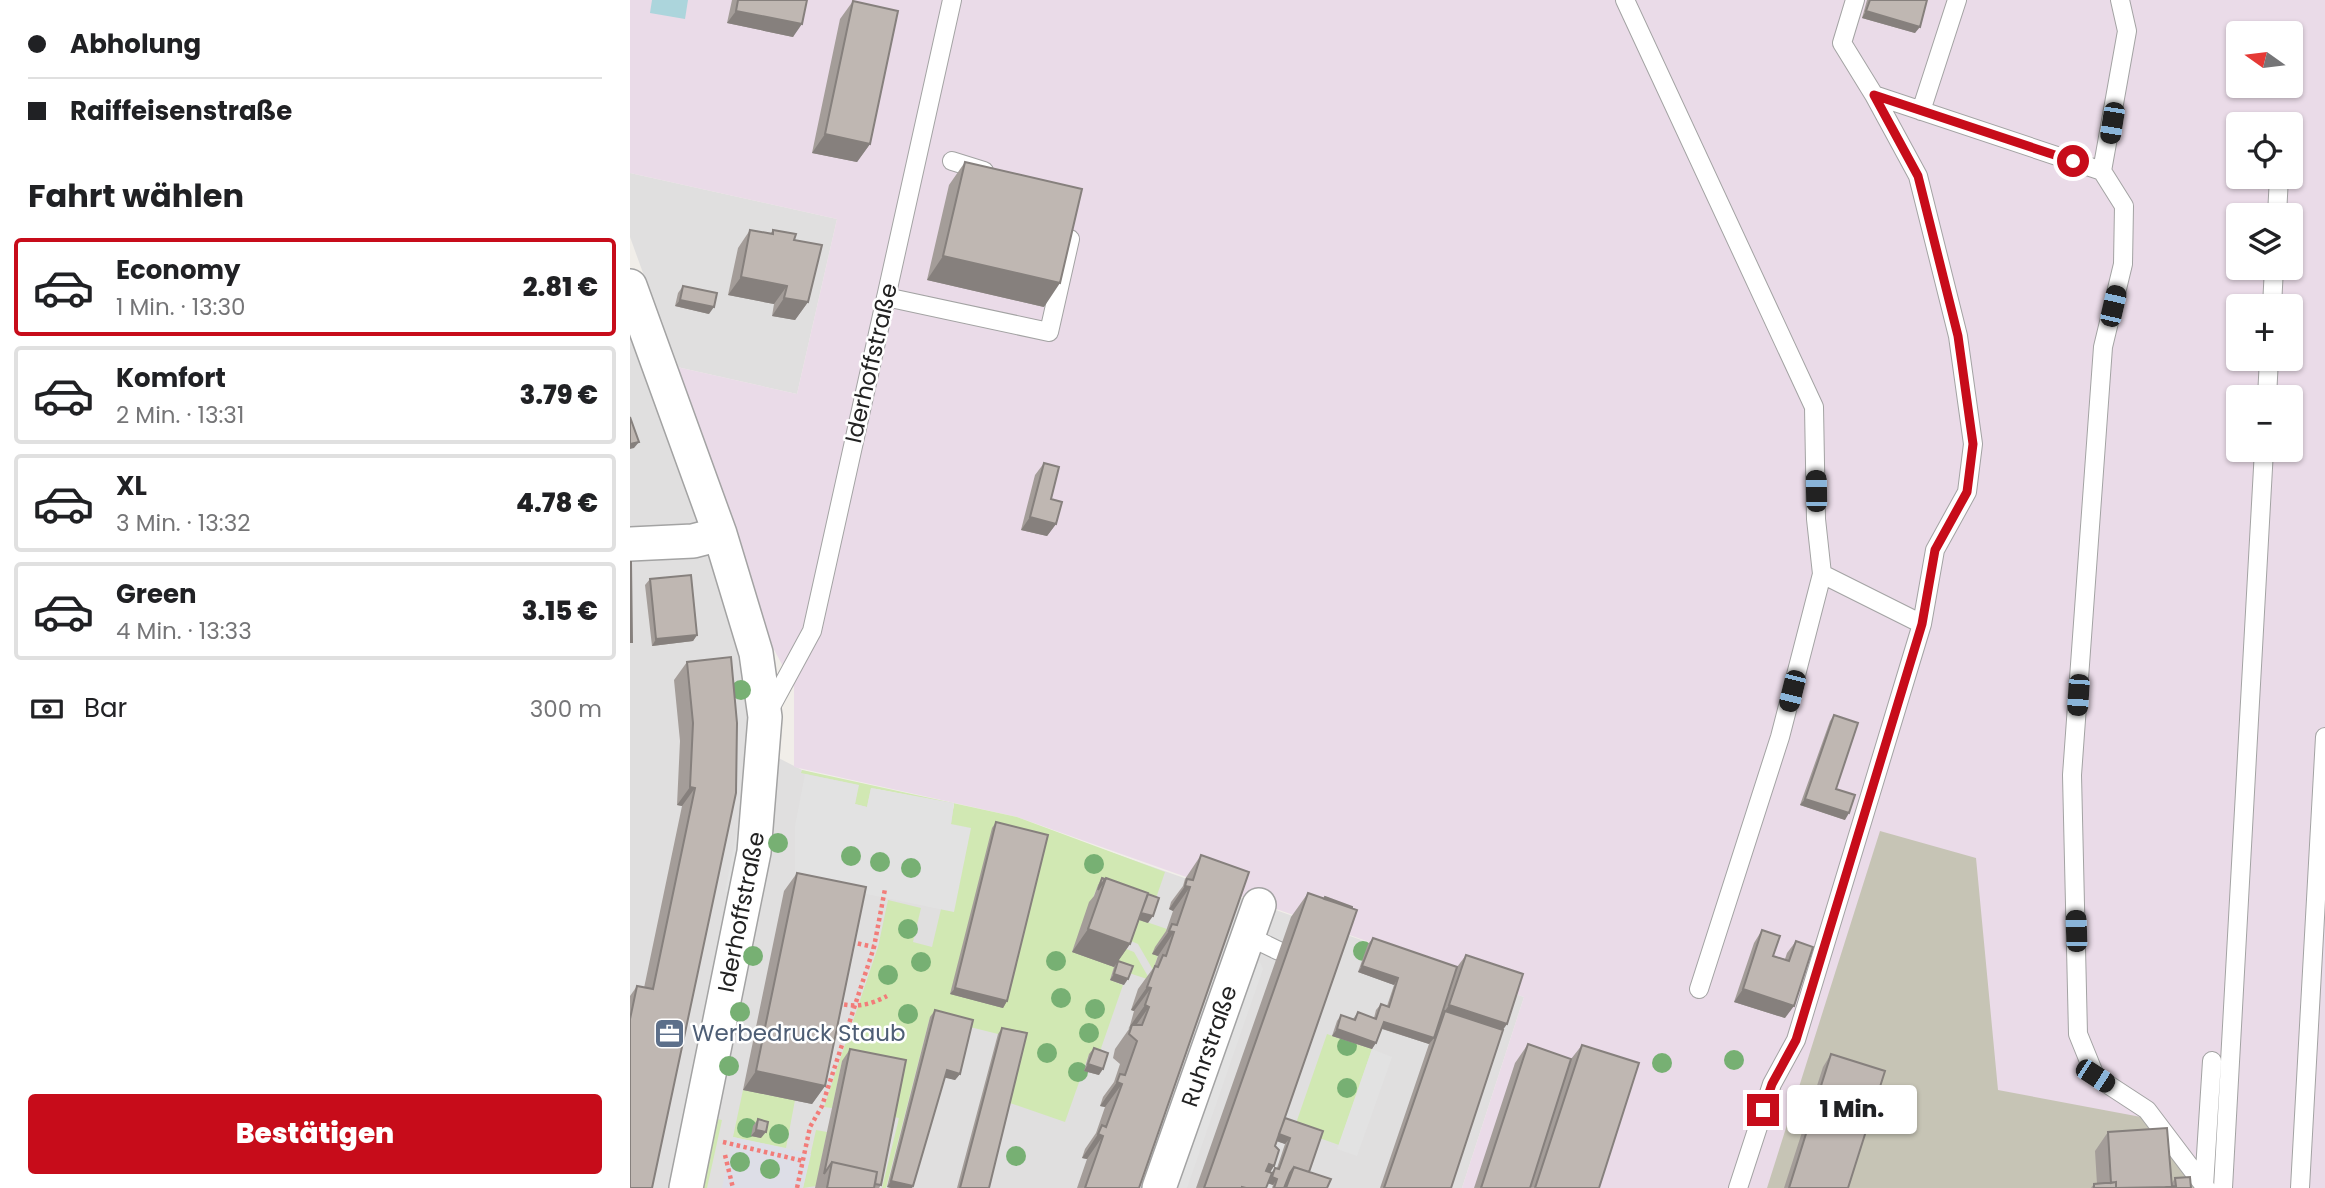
<!DOCTYPE html>
<html lang="de">
<head>
<meta charset="utf-8">
<style>
  :root { --surface:#fff; --page:#f6f6f6; --text:#202124; --muted:#757577; --line:#e0e0e0; --accent:#c70c1a }
  body { margin:0; font-family:Poppins,sans-serif; background:var(--page); color:var(--text); height:100vh; display:flex; flex-direction:column; font-size:26px; white-space:nowrap }
  * { box-sizing:border-box; margin:0 }
  p { font-size:23px; color:var(--muted) }
  .icon { flex:none; width:38px; height:38px; fill:none; stroke:currentColor; stroke-width:2; stroke-linecap:round; stroke-linejoin:round }
  .map { position:relative; flex:1; overflow:hidden }
  .panel { display:flex; flex-direction:column; background:var(--surface); width:630px }
  .panel>* { flex:none }
  .top-card { display:grid; align-content:center; height:154px; padding:0 28px; background:var(--surface) }
  .needle { width:46px; rotate:284deg }
  .buttons { position:absolute; left:1596px; top:21px; display:grid; gap:14px }
  .buttons a { display:grid; place-items:center; width:77px; height:77px; border-radius:7px; background:var(--surface); box-shadow:0 2px 5px #0004; font-size:35px }
  .end { position:absolute; width:32px; height:32px; margin:-16px; border:9px solid #c70c1a; background:#fff; box-shadow:0 0 0 4px #fff }
  .from { border-radius:50% }
  .bubble { position:absolute; height:49px; border-radius:7px; background:var(--surface); box-shadow:0 2px 5px #0004; font-size:23px; font-weight:800; line-height:49px; text-align:center }
  .car { position:absolute; width:21px; height:42px; margin:-21px -10px; border-radius:9px; box-shadow:0 0 5px 2px #0007; background:linear-gradient(#222 24%,#8ab4d8 0 40%,#222 0 76%,#8ab4d8 0 86%,#222 0) }
  .top-card b { display:flex; align-items:center; gap:24px; height:66px; font-size:26px }
  .top-card b+b { border-top:2px solid var(--line) }
  .top-card i { width:18px; height:18px; background:var(--text) }
  ul { padding:0; list-style:none }
  li { display:flex; align-items:center; gap:21px; height:98px; margin:0 14px 10px; padding:0 14px; border:4px solid var(--line); border-radius:7px }
  li div { flex:1 }
  li b { display:block; font-size:26px }
  li em { font-style:normal; font-weight:800 }
  li.on { border-color:var(--accent) }
  li>.icon { width:63px; height:63px; stroke-width:1.5 }
  h2 { padding:0 28px; font-size:32px; line-height:84px }
  .pay { display:flex; align-items:center; gap:18px; height:77px; padding:0 28px; font-size:26px }
  .pay p { margin-inline-start:auto }
  .button { display:flex; gap:14px; margin-top:auto; padding:14px 28px }
  .button a { flex:1; height:80px; border-radius:7px; background:var(--accent); color:#fff; font-size:28px; font-weight:800; line-height:80px; text-align:center }
  main { display:flex; flex:1; min-height:0 }
  .map>svg:first-child { display:block }
  .residential { fill:#e0dfdf }
  .industrial { fill:#eadbe8; fill-rule:evenodd }
  .construction { fill:#c6c4b5 }
  .grass { fill:#d1e8b3 }
  .parking { fill:#e2e2e2 }
  .plaza { fill:#dddee7 }
  .water { fill:#acd5dc }
  .lines { fill:none; stroke-linecap:round; stroke-linejoin:round }
  .lane-casing { stroke:#a3a3a3; stroke-width:20 }
  .street-casing { stroke:#a3a3a3; stroke-width:36 }
  .path { stroke:#f27c79; stroke-width:4.5; stroke-dasharray:3.5 3.5; stroke-linecap:butt }
  .lane { stroke:#fff; stroke-width:18 }
  .street { stroke:#fff; stroke-width:33 }
  .tree { fill:#77b073 }
  .wall { fill:#a49d99; fill-rule:evenodd }
  .shaded-wall { fill:#86807d }
  .building { fill:#bfb7b2; stroke:#86807d; stroke-width:2 }
  .route { stroke:#c70c1a; stroke-width:9 }
  .labels { text-anchor:middle; stroke-width:5; stroke-linejoin:round; paint-order:stroke }
  .street-label { font-size:23px; fill:#222; stroke:#fff }
  .service-label { font-size:23px; fill:#4e5e75; stroke:#fff; text-anchor:start }
</style>
</head>
<body>
<main>
<section class="panel">
<div class="top-card">
<b><i class="from"></i>Abholung</b>
<b><i></i>Raiffeisenstraße</b>
</div>
<h2>Fahrt wählen</h2>
<ul>
<li class="on"><svg class="icon" aria-label="car" viewBox="0 0 24 24"><path d="M5 17H2v-5l4-1 3-4h7l3 4 3 1v5h-3M9 17h6M6 11h13"/><circle cx="7" cy="17" r="2"/><circle cx="17" cy="17" r="2"/></svg><div><b>Economy</b><p>1 Min. · 13:30</p></div><em>2.81 €</em></li>
<li><svg class="icon" aria-label="car" viewBox="0 0 24 24"><path d="M5 17H2v-5l4-1 3-4h7l3 4 3 1v5h-3M9 17h6M6 11h13"/><circle cx="7" cy="17" r="2"/><circle cx="17" cy="17" r="2"/></svg><div><b>Komfort</b><p>2 Min. · 13:31</p></div><em>3.79 €</em></li>
<li><svg class="icon" aria-label="car" viewBox="0 0 24 24"><path d="M5 17H2v-5l4-1 3-4h7l3 4 3 1v5h-3M9 17h6M6 11h13"/><circle cx="7" cy="17" r="2"/><circle cx="17" cy="17" r="2"/></svg><div><b>XL</b><p>3 Min. · 13:32</p></div><em>4.78 €</em></li>
<li><svg class="icon" aria-label="car" viewBox="0 0 24 24"><path d="M5 17H2v-5l4-1 3-4h7l3 4 3 1v5h-3M9 17h6M6 11h13"/><circle cx="7" cy="17" r="2"/><circle cx="17" cy="17" r="2"/></svg><div><b>Green</b><p>4 Min. · 13:33</p></div><em>3.15 €</em></li>
</ul>
<div class="pay"><svg class="icon" aria-label="cash" viewBox="0 0 24 24"><path d="M3 7h18v10H3z"/><circle cx="12" cy="12" r="2"/></svg>Bar<p>300 m</p></div>
<div class="button"><a>Bestätigen</a></div>
</section>
<div class="map">
<svg width="1695" height="1188" viewBox="0 0 1695 1188">
  <rect width="100%" height="100%" fill="#f1eee9"/>
  <path class="residential" d="M0 173 207 219 167 394 47 367 0 237Z
    M0 330 75 538 110 649 123 745 172 770 446 840 894 997 832 1188H0Z"/>
  <path class="industrial" d="M0 0H1695V1188H832L894 997 387 817 164 767V687L140 642 106 528 47 367 167 394 207 219 0 173ZM1608 33H1661V86H1608ZM1608 124H1661V177H1608ZM1608 215H1661V268H1608ZM1608 306H1661V359H1608ZM1608 397H1661V450H1608Z"/>
  <path class="construction" d="M1250 831 1346 858 1368 1090 1511 1117 1565 1188H1137Z"/>
  <path class="grass" d="M172 770 387 817 535 872 524 904 468 885 442 952 491 947 504 952 520 980 484 968 480 980 493 985 468 1057 459 1054 435 1122 377 1102 392 1040 300 1017 256 1188H252L269 1118 259 1116 212 1061 202 1108 194 1107 248 947 258 900 291 908 283 942 302 947 311 909 324 911 321 824 324 804 241 788 237 807 225 804 228 785 171 773Z
    M502 917 537 929 523 970 508 944 494 938Z
    M697 1034 742 1049 709 1145 664 1129Z
    M113 1090 165 1100 156 1148 103 1137Z
    M82 1118 92 1120 77 1188H70Z
    M186 1130 197 1132 186 1186 173 1188Z"/>
  <path class="parking" d="M175 774 229 785 225 804 237 807 241 788 324 803 321 824 341 828 324 912 173 881 165 874V826Z
    M107 830 118 831 105 894 95 892Z
    M630 962 633 969 557 1188H536L613 971Z
    M742 1049 762 1057 727 1156 707 1149Z"/>
  <path class="plaza" d="M103 1137 181 1154 173 1188H92Z"/>
  <path class="water" d="M22 0H58L55 19 20 13Z"/>
  <g class="lines">
    <defs>
      <path id="lane" d="M995 0 1184 407 1186 519 1192 574
        M1225 0 1212 43 1244 95 1472 171 1494 206 1493 264 1473 347 1442 775 1448 1034 1465 1076 1517 1110 1576 1188
        M1291 111 1327 0
        M322 161 354 171
        M1472 171 1497 31 1490 0
        M1647 215 1649 177
        M256 297 419 332 440 239
        M1642 306 1644 268
        M1637 397 1639 359
        M137 714 182 631 322 0
        M618 936 649 951
        M1069 989 1150 737 1192 574 1292 624
        M1574 1186 1582 1061
        M1108 1188 1142 1084 1166 1040 1292 624 1305 550 1337 492 1343 444 1328 336 1288 176 1244 95
        M1593 1188 1634 450
        M1670 1188 1695 737"/>
      <path id="street" d="M0 286 90 534 126 653 135 717 124 852 56 1188
        M0 544 63 541 90 534
        M529 1188 629 905"/>
    </defs>
    <use href="#lane" class="lane-casing"/>
    <use href="#street" class="street-casing"/>
    <path class="path" d="M221 942 244 947
      M207 1003C226 1008 240 1005 257 996
      M93 1142 173 1161
      M95 1155 103 1188
      M167 1188 180 1127 192 1106 244 947 255 889"/>
    <use href="#lane" class="lane"/>
    <use href="#street" class="street"/>
  </g>
  <g class="tree">
    <circle cx="111" cy="690" r="10"/>
    <circle cx="148" cy="843" r="10"/>
    <circle cx="221" cy="856" r="10"/>
    <circle cx="250" cy="862" r="10"/>
    <circle cx="464" cy="864" r="10"/>
    <circle cx="281" cy="868" r="10"/>
    <circle cx="278" cy="929" r="10"/>
    <circle cx="733" cy="951" r="10"/>
    <circle cx="123" cy="956" r="10"/>
    <circle cx="426" cy="961" r="10"/>
    <circle cx="291" cy="962" r="10"/>
    <circle cx="258" cy="975" r="10"/>
    <circle cx="431" cy="998" r="10"/>
    <circle cx="465" cy="1009" r="10"/>
    <circle cx="110" cy="1012" r="10"/>
    <circle cx="278" cy="1014" r="10"/>
    <circle cx="459" cy="1033" r="10"/>
    <circle cx="717" cy="1046" r="10"/>
    <circle cx="417" cy="1053" r="10"/>
    <circle cx="1104" cy="1060" r="10"/>
    <circle cx="1032" cy="1063" r="10"/>
    <circle cx="99" cy="1066" r="10"/>
    <circle cx="448" cy="1072" r="10"/>
    <circle cx="717" cy="1088" r="10"/>
    <circle cx="117" cy="1128" r="10"/>
    <circle cx="149" cy="1134" r="10"/>
    <circle cx="386" cy="1156" r="10"/>
    <circle cx="110" cy="1162" r="10"/>
    <circle cx="140" cy="1169" r="10"/>
  </g>
  <path class="wall" d="M102 0H177L163 37 97 23Z
    M1237 0H1297L1285 33 1232 18Z
    M223 1 240 144 227 162 182 153 210 19Z
    M335 162 414 307 297 280 319 185Z
    M120 230 140 234 143 230 164 240 178 302 165 320 142 316 144 304 98 295 108 248Z
    M53 286 79 314 45 306 48 293Z
    M414 463 426 524 417 536 391 530 405 475Z
    M20 579 67 635 63 641 22 646 15 585Z
    M101 657 0 1188V996L7 986 14 988 52 806 47 805 50 741 44 680 57 662Z
    M1204 715 1206 789 1215 820 1170 805 1200 721Z
    M366 822 377 1001 373 1008 320 994 362 828Z
    M571 855 509 1188H447L457 1159 452 1158 455 1149 466 1133 475 1107 470 1106 473 1097 484 1082 490 1064 483 1058 485 1049 499 1029 504 1011 501 1010 508 989 524 967 528 956 522 954 525 947 536 931 543 911 539 909 541 902 553 886 555 879Z
    M167 873 195 1086 182 1104 113 1090 154 891Z
    M472 878 518 923 509 920 500 944 484 967 442 952 459 902 464 896 468 885Z
    M678 893 655 1118 679 1172 697 1188H642L643 1185 638 1183 636 1188H566L661 917ZM646 1141 655 1144 647 1168H645L641 1173H640L644 1166 645 1146Z
    M1132 930 1143 956 1155 959 1157 953 1166 941 1155 1018 1104 1002 1124 943Z
    M743 938 827 967 836 955 873 1030 821 1188H750L799 1044 752 1029 742 1049 702 1036 707 1021 711 1015 723 1019 728 1012 744 1018 746 1010 751 1004 757 1006 764 985 728 972 738 944Z
    M488 961 494 985 480 980 484 967Z
    M305 1010 330 1074 325 1080 315 1077 283 1186 282 1188H261L257 1187 300 1017Z
    M372 1028 359 1188H327L368 1034Z
    M898 1044 941 1059 952 1045 969 1188H844L885 1063Z
    M464 1048 469 1075 454 1071 459 1054Z
    M220 1049 251 1185 249 1188H185L212 1061Z
    M1201 1054 1218 1188H1154L1193 1067Z
    M128 1119 131 1138 121 1136 123 1126Z
    M1478 1132 1542 1183 1545 1178 1561 1188H1461L1464 1184H1467L1465 1151Z"/>
  <path class="shaded-wall" d="M106 11 172 24 163 37 97 23Z
    M1236 11 1290 27 1285 33 1232 18Z
    M195 134 240 144 227 162 182 153Z
    M313 256 430 283 414 307 297 280Z
    M111 277 157 286 144 304 98 295Z
    M154 298 178 302 165 320 142 316Z
    M50 300 84 307 79 314 45 306Z
    M9 442 4 448 0 449V444Z
    M400 517 426 524 417 536 391 530Z
    M67 635 63 641 22 646 26 639Z
    M60 787 65 788 52 806 47 805Z
    M1175 799 1219 813 1215 820 1170 805Z
    M555 886 560 887 543 911 539 909Z
    M469 898 523 916 518 923 467 905Z
    M458 929 500 944 484 967 442 952Z
    M539 931 544 932 528 956 522 954Z
    M732 966 768 978 764 985 728 972Z
    M484 974 498 979 494 985 480 980Z
    M517 987 521 988 504 1011 501 1010Z
    M325 988 377 1001 373 1008 320 994Z
    M1113 989 1164 1006 1155 1018 1104 1002Z
    M515 1005 519 1007 502 1031V1025L498 1029Z
    M819 1005 877 1024 864 1043 815 1011Z
    M754 1022 804 1038 799 1044 750 1028Z
    M707 1029 746 1043 742 1049 702 1036Z
    M458 1064 473 1069 469 1075 454 1071Z
    M317 1070 330 1074 325 1080 312 1077Z
    M126 1071 195 1086 182 1104 113 1090Z
    M487 1082 492 1084 475 1107 470 1106Z
    M126 1130 136 1132 131 1138 121 1136Z
    M468 1134 473 1136 457 1159 452 1158Z
    M649 1134 660 1138 655 1144 644 1140Z
    M639 1164 644 1166 629 1188Z
    M642 1177 647 1179 643 1185 637 1183Z
    M261 1181 283 1186 282 1188H261L257 1187Z"/>
  <path class="building" d="M108 0H177L172 24 106 11Z
    M1240 0H1297L1290 27 1236 11Z
    M223 1 268 11 240 144 195 134Z
    M335 162 452 189 430 283 313 256Z
    M120 230 143 234V230L166 234 164 240 192 245 178 302 154 298 157 286 111 277Z
    M53 286 87 293 84 307 50 300Z
    M0 417 9 442 0 444Z
    M414 463 429 467 421 499 432 502 426 524 400 517Z
    M0 562H1L2 642H0Z
    M61 575 67 635 26 639 20 579Z
    M101 657 107 723 106 793 22 1188H0V1019L7 986 23 989 65 788 60 787 63 723 57 662Z
    M1204 715 1228 723 1206 789 1225 795 1219 813 1175 799Z
    M366 822 418 835 377 1001 325 988Z
    M571 855 619 872 509 1188H455L473 1136 468 1134 472 1125 476 1127 492 1084 487 1082 490 1074 495 1075 507 1041 499 1034 502 1025H512L519 1007 515 1005 521 988 517 987 525 966 528 967 533 955 536 956 544 932 539 931 542 924 547 925 560 887 555 886 557 879 563 880Z
    M167 873 236 887 195 1086 126 1071Z
    M472 878 475 879 468 890Z
    M476 878 518 893 500 944 458 929Z
    M678 893 727 910 645 1146 649 1150 644 1166 639 1164 636 1171 642 1173 636 1188H616L612 1187V1188H574Z
    M518 894 529 898 523 916 511 913Z
    M695 897 722 907V908L694 899Z
    M1132 930 1150 936 1143 956 1159 961 1166 941 1183 947 1164 1006 1113 989Z
    M743 938 827 967 804 1038 754 1022 746 1043 707 1029 711 1015 725 1020 728 1012 746 1019 751 1004 759 1007 768 978 732 966Z
    M836 955 893 974 877 1024 819 1005Z
    M488 961 503 966 498 979 484 974Z
    M305 1010 343 1020 330 1074 317 1070 283 1186 261 1181Z
    M815 1011 873 1030 821 1188H754Z
    M372 1028 397 1033 359 1188H330Z
    M898 1044 941 1059 900 1188H851Z
    M952 1045 1009 1063 969 1188H905Z
    M464 1048 478 1053 473 1069 458 1064Z
    M220 1049 276 1060 251 1185 245 1184 247 1172 202 1162 194 1174Z
    M1201 1054 1255 1071 1218 1188H1159Z
    M655 1118 693 1131 679 1172 664 1167 660 1173 654 1188H644L647 1179 642 1177 645 1168 649 1169 660 1138 649 1134Z
    M128 1119 138 1122 136 1132 126 1130Z
    M1537 1128 1542 1187 1486 1188V1182L1481 1183 1478 1132Z
    M202 1162 247 1172 244 1188H197Z
    M664 1167 701 1179 697 1188H656Z
    M1560 1177 1561 1188H1527L1546 1186 1545 1178Z
    M1486 1182V1188H1464V1184Z"/>
  <g class="lines">
    <path class="route" d="M1133 1110 1142 1084 1166 1040 1292 624 1305 550 1337 492 1343 444 1328 336 1288 176 1244 95 1443 161"/>
  </g>
  <defs>
    <symbol id="office-square" viewBox="-11 -11 22 22"><rect x="-9" y="-9" width="18" height="18" rx="4" fill="#5c6f8a" stroke="#fff"/><path d="M-6-3h4V-5.5h4V-3h4V5H-6ZM-1-4.5V-3h2v-1.5ZM-6 0V1H6V0Z" fill="#fff"/></symbol>
  </defs>
  <g fill-rule="evenodd">
    <use href="#office-square" x="22" y="1016" width="35" height="35"/>
  </g>
  <g class="labels">
    <g class="street-label">
      <text transform="translate(241 363) rotate(-77)" y="8">Iderhoffstraße</text>
      <text transform="translate(111 912) rotate(-79)" y="8">Iderhoffstraße</text>
      <text transform="translate(579 1046) rotate(-71)" y="8">Ruhrstraße</text>
    </g>
    <g class="service-label">
      <text x="62" y="1041">Werbedruck Staub</text>
    </g>
  </g>
</svg>
<div class="buttons">
<a><svg class="needle" viewBox="-14 -14 28 28"><path d="M0-13l5 13h-10z" fill="#e53935"/><path d="M0 13l5-13h-10z" fill="#757577"/></svg></a>
<a><svg class="icon" aria-label="locate" viewBox="0 0 24 24"><circle cx="12" cy="12" r="6"/><path d="M12 2v4M12 18v4M2 12h4M18 12h4"/></svg></a>
<a><svg class="icon" aria-label="layers" viewBox="0 0 24 24"><path d="M12 4l9 5-9 5-9-5zM3 14l9 5 9-5"/></svg></a>
<a>+</a>
<a>−</a>
</div>
<i class="end from" style="left:1443px;top:161px"></i>
<i class="end" style="left:1133px;top:1110px"></i>
<div class="bubble" style="left:1157px;top:1085px;width:130px">1 Min.</div>
<i class="car" style="left:1482px;top:123px;rotate:189deg"></i>
<i class="car" style="left:1483px;top:306px;rotate:13deg"></i>
<i class="car" style="left:1186px;top:491px;rotate:359deg"></i>
<i class="car" style="left:1162px;top:691px;rotate:194deg"></i>
<i class="car" style="left:1448px;top:695px;rotate:184deg"></i>
<i class="car" style="left:1446px;top:931px;rotate:358deg"></i>
<i class="car" style="left:1465px;top:1076px;rotate:123deg"></i>
</div>
</main>
</body>
</html>
